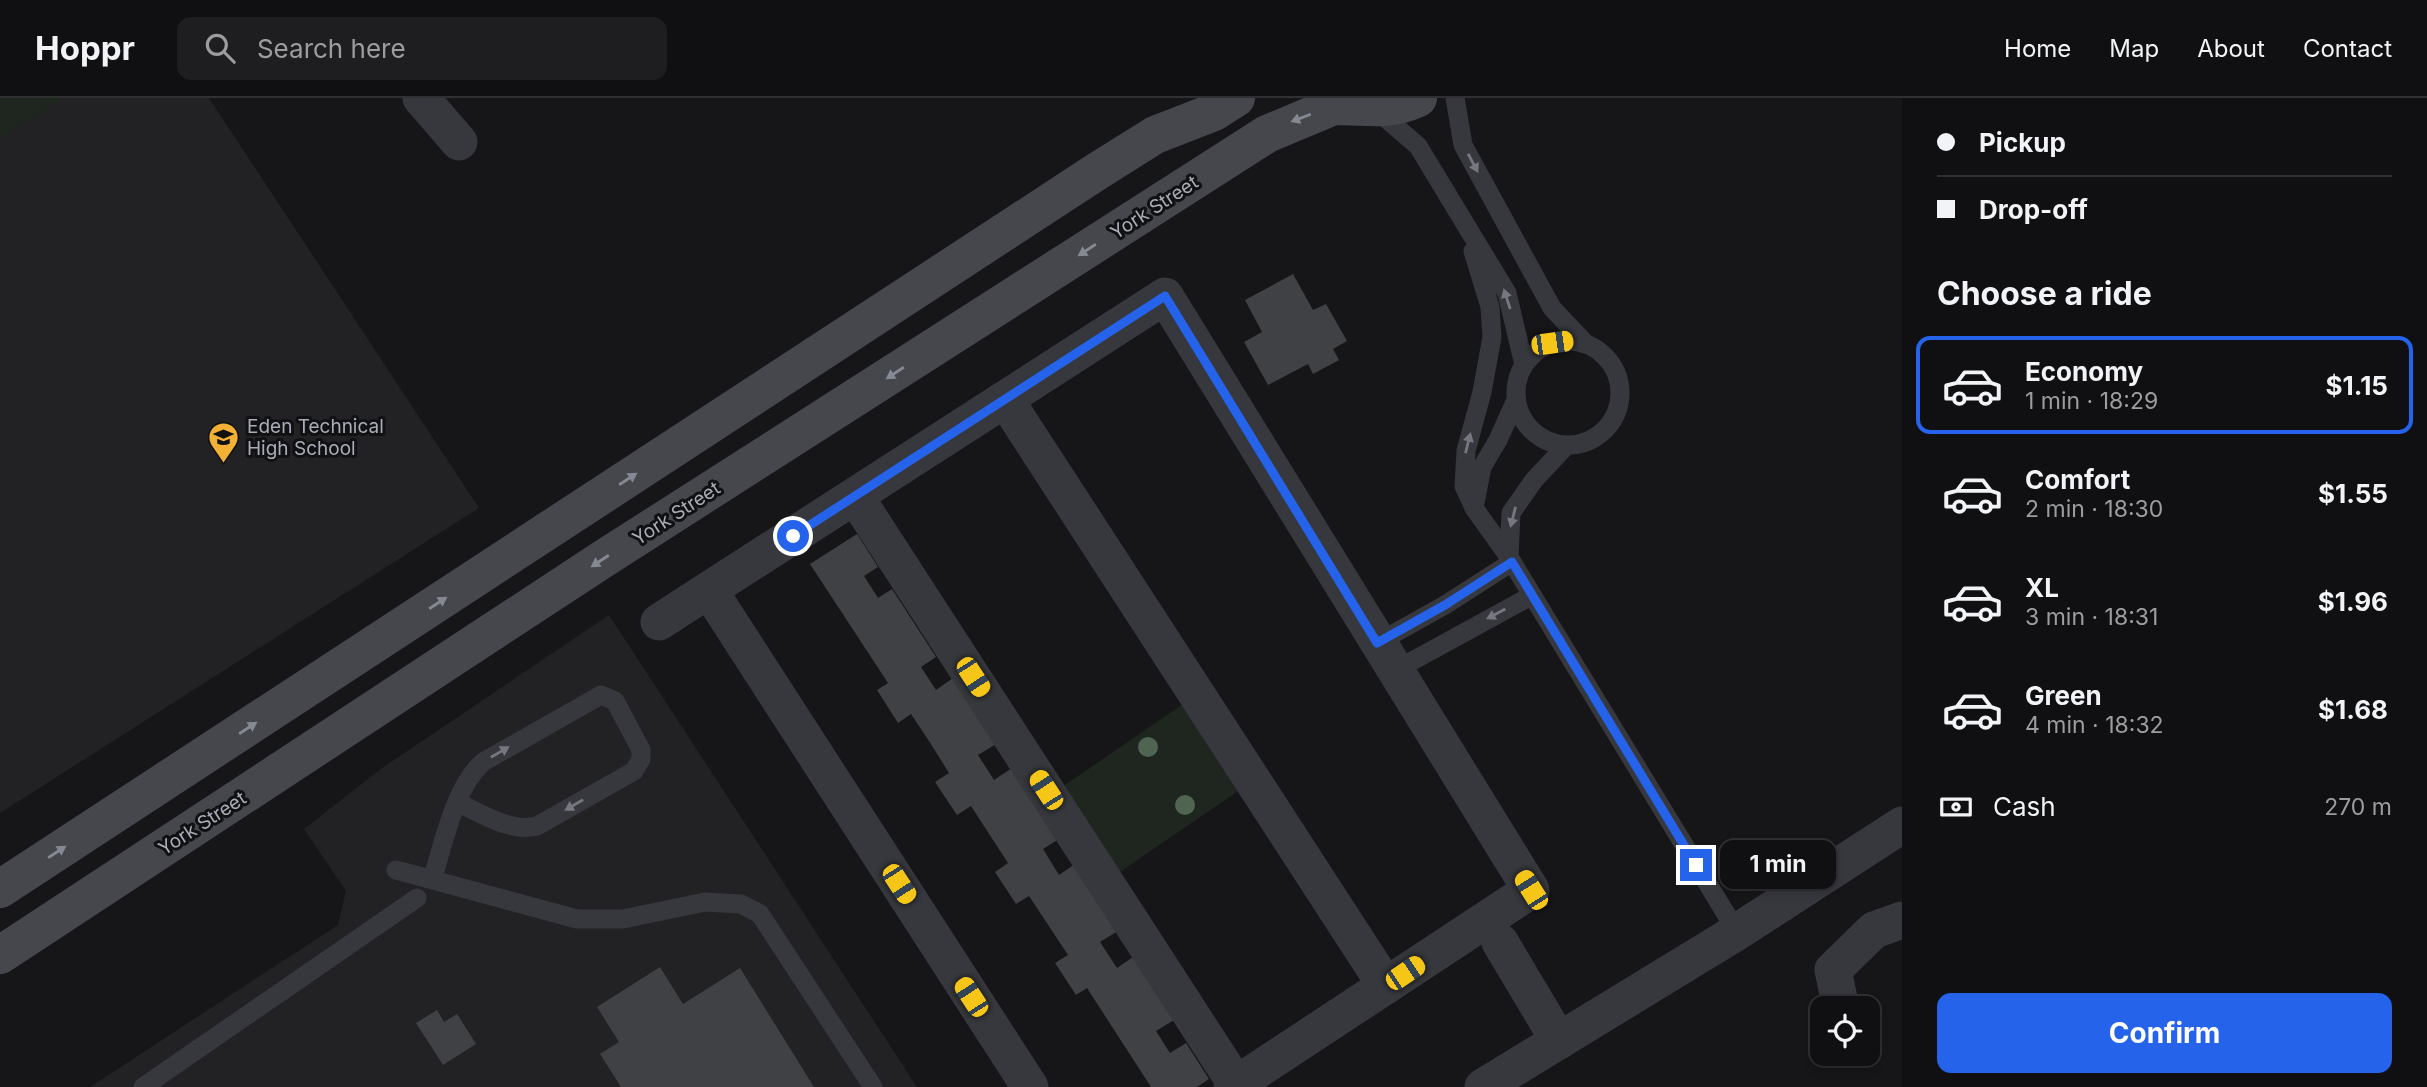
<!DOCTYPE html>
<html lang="en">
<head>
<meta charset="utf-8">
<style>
  :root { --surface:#101012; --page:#1e1e20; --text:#f1f3f6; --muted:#9c9d9f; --line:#303032; --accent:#2563eb }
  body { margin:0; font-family:Inter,sans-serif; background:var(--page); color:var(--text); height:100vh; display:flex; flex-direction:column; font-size:26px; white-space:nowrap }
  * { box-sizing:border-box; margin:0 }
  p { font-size:23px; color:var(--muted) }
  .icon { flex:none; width:38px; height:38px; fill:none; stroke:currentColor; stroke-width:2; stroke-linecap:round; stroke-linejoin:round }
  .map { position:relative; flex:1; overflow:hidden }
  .details { display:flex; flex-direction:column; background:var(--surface); width:525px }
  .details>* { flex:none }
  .guide { display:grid; align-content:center; height:154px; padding:0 35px; background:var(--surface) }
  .tools { position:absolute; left:1810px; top:898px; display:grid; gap:14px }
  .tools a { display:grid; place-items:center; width:70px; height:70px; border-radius:14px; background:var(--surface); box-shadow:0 4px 10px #0003,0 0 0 2px var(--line); font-size:35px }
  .end { position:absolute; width:32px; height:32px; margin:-16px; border:9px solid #2563eb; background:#fff; box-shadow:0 0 0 4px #fff }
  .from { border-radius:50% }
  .bubble { position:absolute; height:49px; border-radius:14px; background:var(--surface); box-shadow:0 4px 10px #0003,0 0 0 2px var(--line); font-size:23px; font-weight:700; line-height:49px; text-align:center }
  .car { position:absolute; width:21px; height:42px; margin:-21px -10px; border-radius:9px; box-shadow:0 0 5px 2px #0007; background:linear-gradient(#f5c518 24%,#345 0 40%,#f5c518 0 76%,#345 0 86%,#f5c518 0) }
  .guide b { display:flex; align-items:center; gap:24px; height:66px; font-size:26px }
  .guide b+b { border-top:2px solid var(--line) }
  .guide i { width:18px; height:18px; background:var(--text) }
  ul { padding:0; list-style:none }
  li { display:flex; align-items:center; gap:21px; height:98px; margin:0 14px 10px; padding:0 21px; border:4px solid transparent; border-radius:14px }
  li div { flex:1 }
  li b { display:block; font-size:26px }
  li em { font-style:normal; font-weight:700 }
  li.on { border-color:var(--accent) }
  li>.icon { width:63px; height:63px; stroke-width:1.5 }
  h2 { padding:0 35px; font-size:32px; line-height:84px }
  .pay { display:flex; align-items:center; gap:18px; height:77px; padding:0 35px; font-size:26px }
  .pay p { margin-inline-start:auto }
  .action { display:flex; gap:14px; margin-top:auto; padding:14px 35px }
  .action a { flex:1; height:80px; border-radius:14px; background:var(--accent); color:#fff; font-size:28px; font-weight:700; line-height:80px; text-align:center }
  header { display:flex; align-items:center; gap:42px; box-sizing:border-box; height:98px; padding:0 35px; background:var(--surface); border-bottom:2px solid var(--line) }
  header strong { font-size:33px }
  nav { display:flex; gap:38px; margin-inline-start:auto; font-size:24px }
  .search { width:490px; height:63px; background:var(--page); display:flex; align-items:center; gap:18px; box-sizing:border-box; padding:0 24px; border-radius:14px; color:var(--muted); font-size:26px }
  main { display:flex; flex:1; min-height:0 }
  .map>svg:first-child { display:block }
  .built { fill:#222225 }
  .green { fill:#1e261f }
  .building { fill:#404145 }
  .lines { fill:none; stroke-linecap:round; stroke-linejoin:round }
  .service { stroke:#37383d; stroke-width:19 }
  .minor { stroke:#37383d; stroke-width:37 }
  .secondary { stroke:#45474d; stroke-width:38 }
  .tree { fill:#506452 }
  .oneway { fill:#858993 }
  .oneway2 { fill:#757881 }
  .route { stroke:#2563eb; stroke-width:9 }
  .labels { text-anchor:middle; stroke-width:6; stroke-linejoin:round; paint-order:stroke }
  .street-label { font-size:19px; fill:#a8adb8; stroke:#111113 }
  .poi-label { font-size:19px; fill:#a8adb8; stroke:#111113; text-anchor:start }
</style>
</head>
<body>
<header>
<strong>Hoppr</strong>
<div class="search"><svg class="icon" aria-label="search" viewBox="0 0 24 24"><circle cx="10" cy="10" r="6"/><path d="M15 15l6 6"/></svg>Search here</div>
<nav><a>Home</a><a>Map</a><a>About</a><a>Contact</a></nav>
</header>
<main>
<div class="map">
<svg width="1902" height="989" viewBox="0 0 1902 989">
  <rect width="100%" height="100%" fill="#161618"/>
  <path class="built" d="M0 0H209L479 410 0 715Z
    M609 517 917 989H90L338 827 346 793 304 731 382 670Z"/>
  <path class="green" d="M0 0H64L0 41Z
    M1183 606 1241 691 1120 774 1062 689Z"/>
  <path class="building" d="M1293 176 1313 212 1326 206 1347 243 1333 251 1339 262 1313 276 1308 266 1268 287 1244 244 1262 234 1245 202Z
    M857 436 878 469 864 478 878 500 892 491 936 559 921 569 936 592 953 580 996 646 978 657 994 682 1012 670 1059 741 1043 751 1059 777 1075 766 1118 833 1100 844 1117 870 1133 859 1174 922 1156 933 1170 955 1186 945 1209 981 1197 989H1151L1087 890 1076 897 1055 865 1068 857 1029 798 1016 806 995 774 1008 765 971 708 957 717 935 684 949 675 929 643 911 616 898 625 877 592 888 585 810 466Z
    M660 869 683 906 740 870 814 989H621L600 956 619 944 597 909Z
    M437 912 444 924 457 916 476 946 443 967 416 925Z"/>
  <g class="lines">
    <path class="service" d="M1455 0 1463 47 1552 210 1585 245
      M1374 10 1418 48 1507 195 1524 267
      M1473 153 1490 209 1492 239 1482 294 1466 353 1464 388 1474 410
      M1516 295a52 52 0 1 1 104 0a52 52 0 1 1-104 0Z
      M1516 302 1498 342 1482 369 1474 410 1509 459 1737 834
      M1509 459 1511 415 1534 382 1566 348
      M1377 545 1445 507 1512 464
      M1394 573 1531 498
      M396 772 577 821H623L705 804 741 806 760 816 873 989
      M432 782C444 745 454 690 483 664L601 597 615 603 641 652V661L634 673 537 728C511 735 480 715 457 704
      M143 989 417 800"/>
    <path class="minor" d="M421 0 459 44
      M1005 301 1386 888
      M855 398 1236 986
      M709 492 1030 989
      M659 524 1165 198 1531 792 1232 989
      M1500 844 1559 943
      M1841 910 1833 872 1874 832 1902 822
      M1483 989 1737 834 1902 727"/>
    <path class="secondary" d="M1342 2C1366 13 1395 11 1418 0
      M0 791 1096 74 1155 37 1214 14 1236 0
      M0 857 603 461 1267 36 1334 8 1367 9"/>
  </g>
  <g class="tree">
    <circle cx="1148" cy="649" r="10"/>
    <circle cx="1185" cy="707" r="10"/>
  </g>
  <defs><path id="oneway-solid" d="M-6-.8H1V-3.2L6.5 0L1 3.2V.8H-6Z" transform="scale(1.75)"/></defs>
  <g class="oneway">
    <use href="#oneway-solid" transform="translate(1301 20) rotate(159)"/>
    <use href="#oneway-solid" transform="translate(1087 152) rotate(147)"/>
    <use href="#oneway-solid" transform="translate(895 275) rotate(147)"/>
    <use href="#oneway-solid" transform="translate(628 381) rotate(-33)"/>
    <use href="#oneway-solid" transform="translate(600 463) rotate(147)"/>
    <use href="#oneway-solid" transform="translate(438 505) rotate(-33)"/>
    <use href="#oneway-solid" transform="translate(248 630) rotate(-33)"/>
    <use href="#oneway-solid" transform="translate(57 754) rotate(-33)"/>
  </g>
  <g class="oneway2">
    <use href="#oneway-solid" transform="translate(1473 65) rotate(62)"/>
    <use href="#oneway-solid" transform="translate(1507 201) rotate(-108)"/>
    <use href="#oneway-solid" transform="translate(1468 345) rotate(-76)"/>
    <use href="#oneway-solid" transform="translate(1513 419) rotate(104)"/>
    <use href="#oneway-solid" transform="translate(1496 516) rotate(152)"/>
    <use href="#oneway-solid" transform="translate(500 654) rotate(-30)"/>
    <use href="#oneway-solid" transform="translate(574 707) rotate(150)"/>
  </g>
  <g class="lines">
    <path class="route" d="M793 438 1165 198 1377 545 1445 507 1512 464 1696 767"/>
  </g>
  <defs>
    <symbol id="school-pin" viewBox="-11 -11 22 30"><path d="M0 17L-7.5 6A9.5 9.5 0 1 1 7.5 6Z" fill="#f2b134" stroke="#111113"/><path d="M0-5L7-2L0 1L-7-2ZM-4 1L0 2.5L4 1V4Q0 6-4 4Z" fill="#111"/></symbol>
  </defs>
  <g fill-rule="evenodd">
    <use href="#school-pin" x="206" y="322" width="35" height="47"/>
  </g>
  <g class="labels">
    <g class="street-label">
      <text transform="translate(1154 109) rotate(-33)" y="7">York Street</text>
      <text transform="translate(676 415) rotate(-33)" y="7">York Street</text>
      <text transform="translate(202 725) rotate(-33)" y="7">York Street</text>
    </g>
    <g class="poi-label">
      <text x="247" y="335">Eden Technical<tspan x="247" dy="22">High School</tspan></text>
    </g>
  </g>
</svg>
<div class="tools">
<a><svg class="icon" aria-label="locate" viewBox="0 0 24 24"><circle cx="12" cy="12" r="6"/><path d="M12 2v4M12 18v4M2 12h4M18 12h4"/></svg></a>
</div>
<i class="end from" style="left:793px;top:438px"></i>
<i class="end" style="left:1696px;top:767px"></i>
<div class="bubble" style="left:1720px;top:742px;width:116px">1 min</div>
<i class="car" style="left:1552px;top:245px;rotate:82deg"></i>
<i class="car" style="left:973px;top:579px;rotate:147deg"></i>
<i class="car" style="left:1046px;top:692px;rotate:327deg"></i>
<i class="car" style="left:899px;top:786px;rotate:147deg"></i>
<i class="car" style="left:1531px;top:792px;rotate:328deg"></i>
<i class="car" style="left:1405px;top:875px;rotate:56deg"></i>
<i class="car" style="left:971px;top:899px;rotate:327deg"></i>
</div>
<section class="details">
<div class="guide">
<b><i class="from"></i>Pickup</b>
<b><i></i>Drop-off</b>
</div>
<h2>Choose a ride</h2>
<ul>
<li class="on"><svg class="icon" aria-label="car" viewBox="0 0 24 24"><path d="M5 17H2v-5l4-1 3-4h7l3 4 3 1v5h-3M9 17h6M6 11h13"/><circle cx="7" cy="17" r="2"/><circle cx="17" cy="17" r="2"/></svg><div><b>Economy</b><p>1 min · 18:29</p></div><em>$1.15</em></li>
<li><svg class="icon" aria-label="car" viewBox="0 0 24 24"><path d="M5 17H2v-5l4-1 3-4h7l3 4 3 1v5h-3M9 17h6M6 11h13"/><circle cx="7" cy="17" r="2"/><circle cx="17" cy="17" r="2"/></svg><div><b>Comfort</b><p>2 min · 18:30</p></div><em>$1.55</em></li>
<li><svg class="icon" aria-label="car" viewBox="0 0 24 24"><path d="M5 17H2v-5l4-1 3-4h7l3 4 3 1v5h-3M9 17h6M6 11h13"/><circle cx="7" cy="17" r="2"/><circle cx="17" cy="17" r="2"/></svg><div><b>XL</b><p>3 min · 18:31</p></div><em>$1.96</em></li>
<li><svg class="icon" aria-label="car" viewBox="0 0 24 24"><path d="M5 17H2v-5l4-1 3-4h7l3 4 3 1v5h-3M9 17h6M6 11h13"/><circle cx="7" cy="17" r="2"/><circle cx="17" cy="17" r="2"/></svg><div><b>Green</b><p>4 min · 18:32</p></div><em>$1.68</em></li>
</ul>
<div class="pay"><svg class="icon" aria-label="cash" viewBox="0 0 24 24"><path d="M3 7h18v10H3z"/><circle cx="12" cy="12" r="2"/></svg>Cash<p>270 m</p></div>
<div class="action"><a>Confirm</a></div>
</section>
</main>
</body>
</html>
